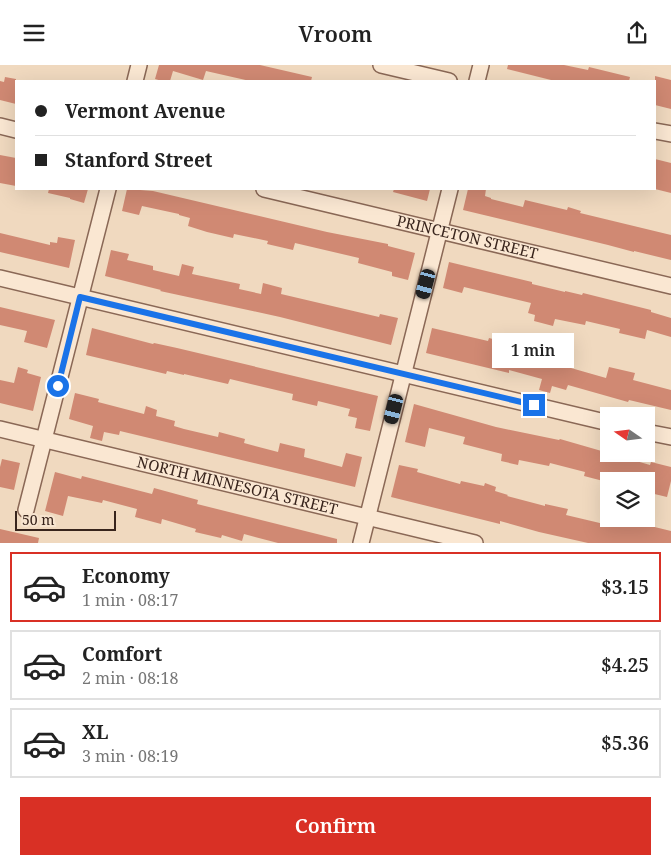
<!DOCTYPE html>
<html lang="en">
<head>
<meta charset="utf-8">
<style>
  :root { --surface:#fff; --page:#f2f2f2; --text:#222; --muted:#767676; --line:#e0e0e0; --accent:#d93025 }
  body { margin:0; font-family:"Noto Serif",serif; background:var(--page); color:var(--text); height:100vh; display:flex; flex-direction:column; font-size:19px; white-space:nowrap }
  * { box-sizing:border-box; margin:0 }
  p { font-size:16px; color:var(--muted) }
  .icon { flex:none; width:28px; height:28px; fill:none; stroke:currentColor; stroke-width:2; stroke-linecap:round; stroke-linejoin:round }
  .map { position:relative; height:478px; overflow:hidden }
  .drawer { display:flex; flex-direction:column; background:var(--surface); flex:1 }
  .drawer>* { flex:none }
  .hud { position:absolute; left:15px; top:15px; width:641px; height:110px; border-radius:0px; box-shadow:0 5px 20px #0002; display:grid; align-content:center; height:110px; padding:0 20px; background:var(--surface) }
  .needle { width:32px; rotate:284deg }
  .buttons { position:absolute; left:600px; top:342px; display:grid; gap:10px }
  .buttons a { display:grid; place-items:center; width:55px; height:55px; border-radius:0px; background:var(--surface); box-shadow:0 5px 20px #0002; font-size:25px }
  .scale { position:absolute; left:15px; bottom:12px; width:101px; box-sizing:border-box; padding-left:5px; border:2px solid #38241c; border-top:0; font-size:14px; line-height:18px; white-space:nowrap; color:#38241c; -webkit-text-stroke:4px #f7e4cf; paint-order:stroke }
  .end { position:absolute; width:22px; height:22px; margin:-11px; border:6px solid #1a73e8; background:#fff; box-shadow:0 0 0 2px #fff }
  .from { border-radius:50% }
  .bubble { position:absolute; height:35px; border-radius:0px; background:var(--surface); box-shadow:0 5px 20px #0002; font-size:16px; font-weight:600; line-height:35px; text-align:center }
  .car { position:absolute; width:15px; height:30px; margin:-15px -8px; border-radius:6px; box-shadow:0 0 4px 1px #0007; background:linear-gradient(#222 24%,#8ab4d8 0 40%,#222 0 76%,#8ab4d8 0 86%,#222 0) }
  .hud b { display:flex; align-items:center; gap:18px; height:48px; font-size:19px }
  .hud b+b { border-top:1px solid var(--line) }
  .hud i { width:12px; height:12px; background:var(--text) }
  ul { padding:9px 0 0; list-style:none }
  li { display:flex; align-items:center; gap:15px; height:70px; margin:0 10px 8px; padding:0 10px; border:2px solid var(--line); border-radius:0px }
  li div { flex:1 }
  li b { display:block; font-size:19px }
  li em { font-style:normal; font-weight:600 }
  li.on { border-color:var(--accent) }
  li>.icon { width:45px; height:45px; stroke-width:1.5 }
  .cta { display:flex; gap:10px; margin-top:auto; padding:10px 20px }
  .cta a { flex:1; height:58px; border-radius:0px; background:var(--accent); color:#fff; font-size:20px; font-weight:600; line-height:58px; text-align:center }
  header { display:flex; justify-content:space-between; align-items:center; height:65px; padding:0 20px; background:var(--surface); font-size:22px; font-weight:600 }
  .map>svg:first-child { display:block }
  .building { fill:#d08973 }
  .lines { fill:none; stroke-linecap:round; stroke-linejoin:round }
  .minor-casing { stroke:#8a6856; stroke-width:18 }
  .minor { stroke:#fae7d2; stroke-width:15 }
  .route { stroke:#1a73e8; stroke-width:6 }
  .labels { text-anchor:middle; stroke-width:5; stroke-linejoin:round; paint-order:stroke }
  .street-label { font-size:15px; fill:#38241c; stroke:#f7e4cf }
</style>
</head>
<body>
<header><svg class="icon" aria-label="menu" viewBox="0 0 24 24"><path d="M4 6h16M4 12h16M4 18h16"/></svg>Vroom<svg class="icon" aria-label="share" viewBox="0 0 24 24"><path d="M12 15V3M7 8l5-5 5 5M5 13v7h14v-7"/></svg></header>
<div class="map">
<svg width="671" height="478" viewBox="0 0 671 478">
  <rect width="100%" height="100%" fill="#f0d9bf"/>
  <path class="building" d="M159 0H260L312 12 311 16H250L206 6 203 15 173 6 170 16H162L155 14Z
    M508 0H564L588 5 589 2 630 12 629 16H555L507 4Z
    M655 11 671 15V44L655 40Z
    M5 12 16 14V39L0 35V16L4 17Z
    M0 90 16 93V121L0 118Z
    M655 94 671 98V128L655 124Z
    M49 124H88L84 138 70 134V133L48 128Z
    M127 124 153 126 327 167 388 179V181L415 188 408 215 392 211V207L358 198 359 193 295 178 293 185 267 179 268 176 234 169 233 173 207 167 188 161 190 153 179 150V149L142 141 139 150 122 146Z
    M394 124H430L427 136 393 127Z
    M468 124H486L485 131 491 133V134L523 142 525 135 567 145 568 142 581 146 580 148 671 170V195L634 186V187L608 180 463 145Z
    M0 168 50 180V177L57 178 58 172 75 175 69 203 0 187Z
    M111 185 129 189 127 195 153 201V205L179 211 182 199 194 202 192 209 240 219 239 224 261 229 263 218 282 223 281 229 379 252 380 249 398 253 391 280 280 252 160 226 161 225 105 211Z
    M449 197 532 217V219L565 227V226L582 230 583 228 651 245V247L671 253V272L647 265 645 274 619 268 620 264 586 256 585 260 555 254 553 261 534 256 535 250 528 248 531 238 464 222 462 228 443 223Z
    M0 242 55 255 47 283 24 277 27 266 0 260Z
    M92 263 153 279 154 278 177 283 378 331 370 366 355 363 357 353 348 351 350 344 318 336 317 341 292 335 293 329 230 314 228 319 184 309V310L167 306 166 309 86 290Z
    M432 263 488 276 489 273 508 278 507 285 535 292 537 287 549 290 565 295 564 301 606 313 609 302 635 308 633 315 671 325V345L629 335 628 337 568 320 566 325 552 321 550 328 539 325 542 314 509 305V308L426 288Z
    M18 302 28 305 27 308 41 312 33 346 0 338V315L14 318Z
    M75 328 99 334 98 337 144 349 146 341 157 345 156 351 175 356 174 361 184 364 218 372 219 367 245 374 244 378 278 387 280 378 305 384 304 392 342 402 346 388 362 392 355 422 120 366 119 370 104 367 102 376 90 373 93 361 69 354Z
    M414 339 496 362 559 375 560 374 650 400 651 397 671 402V416L667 432 646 427V416H635L609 410 607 417 584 411 585 407 550 398 549 401 519 395 518 400 501 396 502 389 463 379 465 372 429 363 425 382 405 377Z
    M2 394 20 398 14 425 0 422V402Z
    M399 400 418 404 417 407 460 419 461 416 484 421 485 418 496 422 495 426 508 430 507 431 545 441V439L568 444 566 450 604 459V457L610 459 611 454H622L671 466V478H588L539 467 500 456V459L391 432Z
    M55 407 81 414 82 411 152 429 154 423 198 435 197 439 337 474V478H278L244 469 242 476 222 470 221 473 195 467 196 464 162 454 161 459 135 452 137 444 103 435 102 438 68 431 63 451 45 446Z
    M0 464 39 473 38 478H0Z"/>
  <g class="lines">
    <defs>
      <g id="minor">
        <path d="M381 0 449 16"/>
        <path d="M135 16 139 0"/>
        <path d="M477 16 481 0"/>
        <path d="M0 61 16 65"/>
        <path d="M655 66 671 69"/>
        <path id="s1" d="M264 124 671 221"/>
        <path d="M0 213 609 358"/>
        <path id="s2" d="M0 364 475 478"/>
        <path d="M646 367 671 372"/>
        <path d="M26 445 108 124"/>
        <path d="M361 478 450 124"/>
      </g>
    </defs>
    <use href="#minor" class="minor-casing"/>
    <use href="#minor" class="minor"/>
  </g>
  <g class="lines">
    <path class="route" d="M58 321 80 232 534 340"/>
  </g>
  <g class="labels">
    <g class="street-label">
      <text dy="5" stroke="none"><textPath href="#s1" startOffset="209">PRINCETON STREET</textPath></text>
      <text dy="5" stroke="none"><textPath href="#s2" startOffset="244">NORTH MINNESOTA STREET</textPath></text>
    </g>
  </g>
</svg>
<div class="buttons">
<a><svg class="needle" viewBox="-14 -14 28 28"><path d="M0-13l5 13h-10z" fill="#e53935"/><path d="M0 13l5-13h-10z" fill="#767676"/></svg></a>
<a><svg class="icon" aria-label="layers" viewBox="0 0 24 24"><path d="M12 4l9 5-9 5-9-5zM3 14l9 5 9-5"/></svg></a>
</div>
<div class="scale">50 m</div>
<i class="end from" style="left:58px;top:321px"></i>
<i class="end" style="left:534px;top:340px"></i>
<div class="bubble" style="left:492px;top:268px;width:82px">1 min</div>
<i class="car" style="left:426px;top:219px;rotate:195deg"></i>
<i class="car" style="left:394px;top:344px;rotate:194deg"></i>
<div class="hud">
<b><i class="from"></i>Vermont Avenue</b>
<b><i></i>Stanford Street</b>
</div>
</div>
<section class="drawer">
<ul>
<li class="on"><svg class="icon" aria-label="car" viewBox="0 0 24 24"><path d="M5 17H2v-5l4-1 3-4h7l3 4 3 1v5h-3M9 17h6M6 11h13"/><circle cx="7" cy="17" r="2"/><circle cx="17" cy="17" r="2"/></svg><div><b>Economy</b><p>1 min · 08:17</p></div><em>$3.15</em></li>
<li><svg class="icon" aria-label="car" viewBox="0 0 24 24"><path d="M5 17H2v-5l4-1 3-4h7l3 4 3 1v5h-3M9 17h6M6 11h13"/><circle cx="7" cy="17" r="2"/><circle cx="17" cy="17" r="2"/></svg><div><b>Comfort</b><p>2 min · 08:18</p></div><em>$4.25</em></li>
<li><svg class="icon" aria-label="car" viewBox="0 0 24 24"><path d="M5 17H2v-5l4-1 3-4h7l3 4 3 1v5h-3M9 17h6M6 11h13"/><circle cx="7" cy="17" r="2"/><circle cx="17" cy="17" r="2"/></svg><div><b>XL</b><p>3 min · 08:19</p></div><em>$5.36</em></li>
</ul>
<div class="cta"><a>Confirm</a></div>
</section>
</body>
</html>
